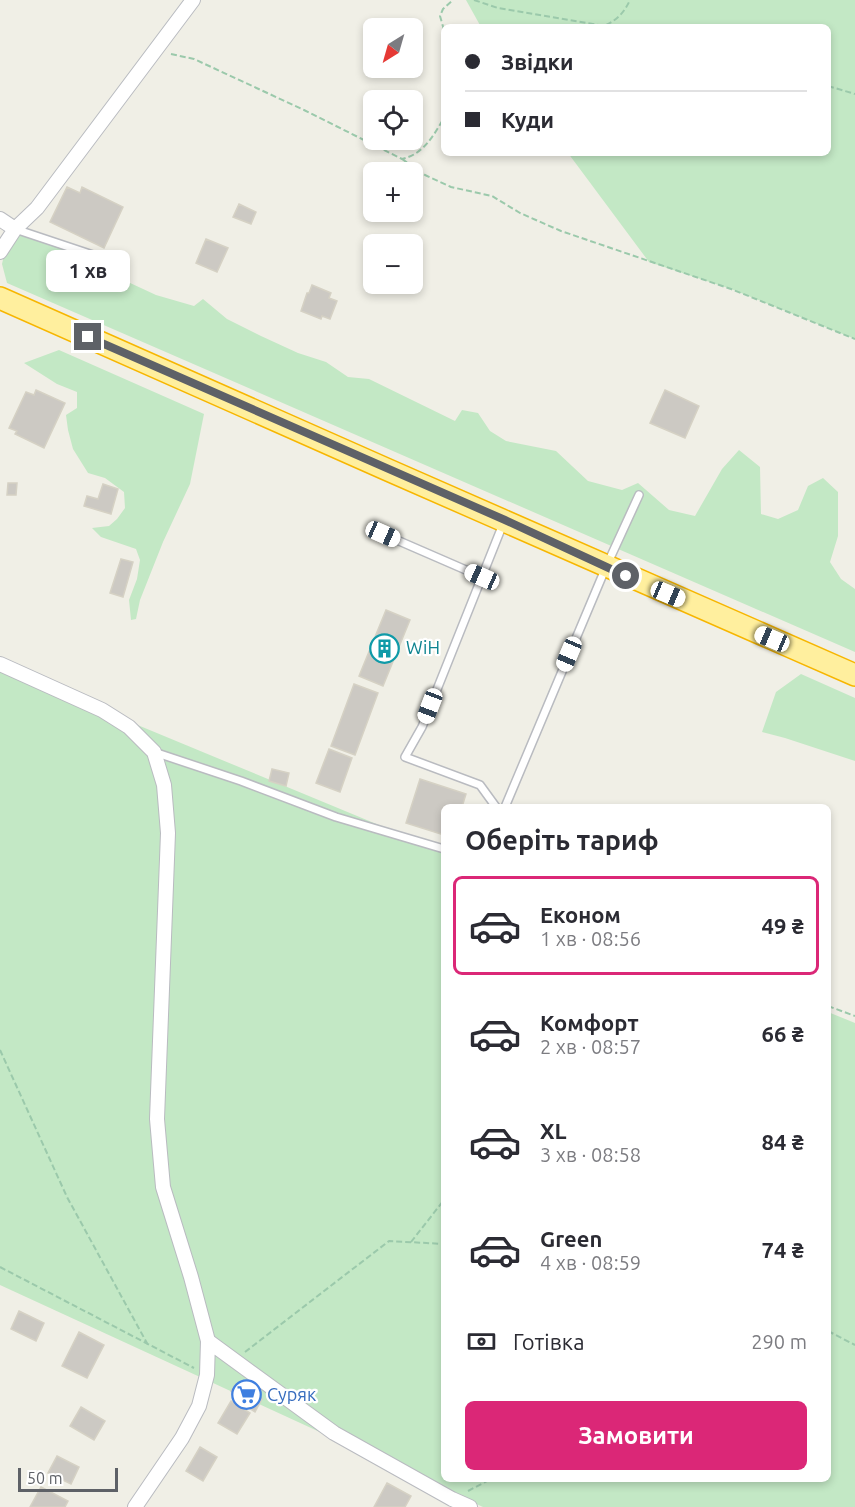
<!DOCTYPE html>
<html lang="uk">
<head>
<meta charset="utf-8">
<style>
  :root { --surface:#fff; --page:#f2f2f3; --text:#2b2b33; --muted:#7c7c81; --line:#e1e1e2; --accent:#db2777 }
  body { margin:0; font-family:Ubuntu,sans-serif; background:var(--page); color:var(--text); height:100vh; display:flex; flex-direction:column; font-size:22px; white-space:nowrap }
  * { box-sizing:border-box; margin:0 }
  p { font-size:20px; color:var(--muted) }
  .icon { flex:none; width:33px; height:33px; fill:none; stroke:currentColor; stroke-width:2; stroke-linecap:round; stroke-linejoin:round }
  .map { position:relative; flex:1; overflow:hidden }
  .drawer { position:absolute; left:441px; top:804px; width:390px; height:678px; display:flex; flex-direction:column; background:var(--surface); border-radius:9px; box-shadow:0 3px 9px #0003 }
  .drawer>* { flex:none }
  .top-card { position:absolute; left:441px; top:24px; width:390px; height:132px; border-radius:9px; box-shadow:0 3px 9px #0003; display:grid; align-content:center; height:132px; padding:0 24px; background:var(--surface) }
  .needle { width:39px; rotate:217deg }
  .tools { position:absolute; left:363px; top:18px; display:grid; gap:12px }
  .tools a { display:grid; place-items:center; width:60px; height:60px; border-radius:9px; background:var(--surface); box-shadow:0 3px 9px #0003; font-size:30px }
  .scale { position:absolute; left:18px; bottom:15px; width:100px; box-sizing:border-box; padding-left:6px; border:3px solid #5e6167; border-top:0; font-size:16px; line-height:21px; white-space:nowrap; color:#5e6167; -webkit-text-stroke:4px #fff; paint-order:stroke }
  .end { position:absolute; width:27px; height:27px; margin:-14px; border:8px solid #5e6167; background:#fff; box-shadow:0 0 0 3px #fff }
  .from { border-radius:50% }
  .bubble { position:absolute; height:42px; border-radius:9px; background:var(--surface); box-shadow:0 3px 9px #0003; font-size:20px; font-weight:700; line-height:42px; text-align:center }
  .car { position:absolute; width:18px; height:36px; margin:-18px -9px; border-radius:8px; box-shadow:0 0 4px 2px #0007; background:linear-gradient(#fff 24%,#345 0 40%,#fff 0 76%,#345 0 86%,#fff 0) }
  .top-card b { display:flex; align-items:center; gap:21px; height:57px; font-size:22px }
  .top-card b+b { border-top:2px solid var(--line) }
  .top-card i { width:15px; height:15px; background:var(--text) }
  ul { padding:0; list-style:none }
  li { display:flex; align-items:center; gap:18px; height:99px; margin:0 12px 9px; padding:0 12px; border:3px solid transparent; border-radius:9px }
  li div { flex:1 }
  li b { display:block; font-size:22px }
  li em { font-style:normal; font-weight:700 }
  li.on { border-color:var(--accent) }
  li>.icon { width:54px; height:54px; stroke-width:1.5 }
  h2 { padding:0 24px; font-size:27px; line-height:72px }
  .pay { display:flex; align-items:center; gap:15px; height:66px; padding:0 24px; font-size:22px }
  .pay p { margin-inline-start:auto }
  .primary-button { display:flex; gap:12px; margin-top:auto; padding:12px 24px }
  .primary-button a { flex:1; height:69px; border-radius:9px; background:var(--accent); color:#fff; font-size:24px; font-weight:700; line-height:69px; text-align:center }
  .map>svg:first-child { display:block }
  .green { fill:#c3e8c5 }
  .building { fill:#ccc9c3; stroke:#d5d1c4; stroke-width:1.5 }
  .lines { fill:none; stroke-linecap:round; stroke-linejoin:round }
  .service-casing { stroke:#b9bbc0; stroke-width:10 }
  .minor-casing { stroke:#b9bbc0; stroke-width:16 }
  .trunk-casing { stroke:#f7b600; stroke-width:24 }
  .path { stroke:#9bc9ab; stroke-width:2; stroke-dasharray:6 3; stroke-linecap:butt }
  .service { stroke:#fff; stroke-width:7 }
  .minor { stroke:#fff; stroke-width:14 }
  .trunk { stroke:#ffef9e; stroke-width:21 }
  .route { stroke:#5e6167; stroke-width:8 }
  .labels { text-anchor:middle; stroke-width:4.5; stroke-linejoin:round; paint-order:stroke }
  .culture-label { font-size:18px; fill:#0d838f; stroke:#fff; text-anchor:start }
  .shop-label { font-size:18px; fill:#366cbe; stroke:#fff; text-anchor:start }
</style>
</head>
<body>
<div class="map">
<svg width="855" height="1507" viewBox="0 0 855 1507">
  <rect width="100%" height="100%" fill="#f0efe6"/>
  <path class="green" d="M466 0H855V339L731 289 649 262 568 153H828V27H481Z
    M28 230 77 254 100 269 156 295 194 306 203 299 227 319 261 336 298 353 326 362 348 377 369 379 455 421 462 410 478 413 490 431 506 441 556 451 588 481 622 490 638 483 669 510 695 516 722 469 739 450 760 467 761 514 778 519 798 510 808 486 823 478 838 492V536L830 562 841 579 855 589V652L7 283 2 264 5 251 14 235Z
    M59 350 204 414 190 484 163 542 140 600 136 619 131 620 129 600 137 579 140 560 136 549 101 537 92 528 109 526 117 519 125 508 124 492 105 478 88 473 73 449 68 430 66 415 77 408V392L57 384 24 363Z
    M0 668 444 852V1479H828V1012L855 1023V1507H483L0 1285Z
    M801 674 855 698V761L785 738 762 732 776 692Z"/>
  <path class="building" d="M67 187 80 193 82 187 123 207 104 248 50 222Z
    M239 204 256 212 251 224 233 217Z
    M206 239 228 248 217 272 196 263Z
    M312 285 331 293 329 298 337 301 330 319 322 316 321 319 301 311 307 293H309Z
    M36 390 65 403 44 448 15 434 17 431 9 428 26 392 34 395Z
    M665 390 699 406 685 438 650 423Z
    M8 483H17L16 495H7Z
    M103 484 118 489 111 514 84 506 87 496 98 499Z
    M121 559 133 562 123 597 110 593Z
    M386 610 410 620 383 686 359 676Z
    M354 684 378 693 355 755 331 746Z
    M329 749 352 758 340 792 316 783Z
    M272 769 289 773 286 786 269 781Z
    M420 779 466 794 462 807H444V835L406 823Z
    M19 1311 44 1323 36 1341 11 1329Z
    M79 1332 104 1345 87 1378 62 1366Z
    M236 1384 262 1399 255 1412 241 1403 243 1398 231 1391Z
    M231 1401 250 1413 237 1434 218 1423Z
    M81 1407 105 1421 94 1440 70 1426Z
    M200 1447 217 1457 203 1481 186 1471Z
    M57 1456 79 1467 71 1484 48 1473Z
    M387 1483 411 1496 405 1507H374Z
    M41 1487 68 1501 65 1507H30Z"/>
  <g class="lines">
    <defs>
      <path id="service" d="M15 229 102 258
        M383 534 482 577
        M154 752 241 781 336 817 444 849
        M496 807 480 785 405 757 422 727 503 524
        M505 807 606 567 639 495"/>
      <path id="minor" d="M0 219 15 229
        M0 252 15 229 37 208 193 0
        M0 664 102 710 129 727 154 752 164 785 168 833 157 1119 163 1187 191 1277 208 1341 207 1375 199 1406 182 1438 135 1507
        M208 1341 334 1433 452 1499 470 1507"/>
      <path id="trunk" d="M0 298C285 424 569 551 855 675"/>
    </defs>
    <use href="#service" class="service-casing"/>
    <use href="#minor" class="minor-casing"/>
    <use href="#trunk" class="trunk-casing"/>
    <path class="path" d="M474 0 498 8 604 26C617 20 624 13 630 0
      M444 30 440 16 443 9 453 0
      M171 54 194 59 304 110 402 159C424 154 433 136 444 118
      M828 86 855 94
      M402 159 425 175 451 187 492 196 520 213 561 231 731 289 855 339
      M828 1006 855 1016
      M0 1050 67 1197 148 1345
      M411 1242 444 1200
      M0 1267 194 1368
      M828 1331 855 1345
      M245 1352 389 1241 444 1244
      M468 1491 491 1479"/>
    <use href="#service" class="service"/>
    <use href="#minor" class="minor"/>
    <use href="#trunk" class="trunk"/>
  </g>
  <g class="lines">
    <path class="route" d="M88 337 505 520 626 576"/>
  </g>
  <defs>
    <symbol id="building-ring" viewBox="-11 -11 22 22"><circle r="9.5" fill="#fff" stroke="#0f9aa8" stroke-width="1.5"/><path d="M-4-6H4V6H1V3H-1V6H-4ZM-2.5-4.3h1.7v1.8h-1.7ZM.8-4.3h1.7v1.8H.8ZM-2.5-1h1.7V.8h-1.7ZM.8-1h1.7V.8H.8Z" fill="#0f9aa8"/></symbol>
    <symbol id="supermarket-ring" viewBox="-11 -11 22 22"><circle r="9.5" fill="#fff" stroke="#3f7fe0" stroke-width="1.5"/><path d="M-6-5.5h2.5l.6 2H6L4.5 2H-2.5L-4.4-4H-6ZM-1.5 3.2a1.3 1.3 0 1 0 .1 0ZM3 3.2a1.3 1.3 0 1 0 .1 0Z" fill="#3f7fe0"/></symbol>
  </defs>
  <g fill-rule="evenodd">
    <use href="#building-ring" x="368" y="632" width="33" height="33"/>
    <use href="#supermarket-ring" x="230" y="1378" width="33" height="33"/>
  </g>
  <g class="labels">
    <g class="culture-label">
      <text x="406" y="654">WiH</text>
    </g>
    <g class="shop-label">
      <text x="267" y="1401">Суряк</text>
    </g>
  </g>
</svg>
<div class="tools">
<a><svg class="needle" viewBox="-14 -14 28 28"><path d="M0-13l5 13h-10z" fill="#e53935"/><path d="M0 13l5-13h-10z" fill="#7c7c81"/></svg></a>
<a><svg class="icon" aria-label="locate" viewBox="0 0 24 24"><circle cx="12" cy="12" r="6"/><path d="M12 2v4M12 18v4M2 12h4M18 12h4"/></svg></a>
<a>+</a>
<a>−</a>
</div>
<div class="scale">50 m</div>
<i class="end from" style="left:626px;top:576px"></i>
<i class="end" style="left:88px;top:337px"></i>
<div class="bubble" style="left:46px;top:250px;width:84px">1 хв</div>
<i class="car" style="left:383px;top:534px;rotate:114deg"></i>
<i class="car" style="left:482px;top:577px;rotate:294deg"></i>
<i class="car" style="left:668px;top:594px;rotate:113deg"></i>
<i class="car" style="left:772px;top:639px;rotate:293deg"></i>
<i class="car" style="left:569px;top:654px;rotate:203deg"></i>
<i class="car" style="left:430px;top:706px;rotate:201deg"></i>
<div class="top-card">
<b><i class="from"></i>Звідки</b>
<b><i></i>Куди</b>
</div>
<section class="drawer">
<h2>Оберіть тариф</h2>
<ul>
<li class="on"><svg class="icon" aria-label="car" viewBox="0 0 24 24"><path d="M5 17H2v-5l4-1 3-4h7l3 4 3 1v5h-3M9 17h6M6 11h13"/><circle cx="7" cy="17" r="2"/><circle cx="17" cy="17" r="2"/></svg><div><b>Економ</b><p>1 хв · 08:56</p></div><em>49 ₴</em></li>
<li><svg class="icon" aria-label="car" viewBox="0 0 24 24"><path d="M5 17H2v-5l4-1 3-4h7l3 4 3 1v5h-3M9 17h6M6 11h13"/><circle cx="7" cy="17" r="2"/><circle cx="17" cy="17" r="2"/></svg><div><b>Комфорт</b><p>2 хв · 08:57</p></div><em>66 ₴</em></li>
<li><svg class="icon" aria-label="car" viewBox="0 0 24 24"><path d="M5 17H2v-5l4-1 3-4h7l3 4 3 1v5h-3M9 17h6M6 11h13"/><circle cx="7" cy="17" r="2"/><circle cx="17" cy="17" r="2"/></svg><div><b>XL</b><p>3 хв · 08:58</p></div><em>84 ₴</em></li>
<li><svg class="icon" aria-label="car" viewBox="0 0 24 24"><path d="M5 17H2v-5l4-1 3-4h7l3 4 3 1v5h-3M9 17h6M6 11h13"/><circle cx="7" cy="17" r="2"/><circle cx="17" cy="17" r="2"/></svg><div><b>Green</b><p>4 хв · 08:59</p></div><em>74 ₴</em></li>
</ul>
<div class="pay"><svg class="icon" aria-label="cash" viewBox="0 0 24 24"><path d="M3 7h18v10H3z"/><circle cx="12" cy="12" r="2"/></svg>Готівка<p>290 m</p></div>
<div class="primary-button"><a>Замовити</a></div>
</section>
</div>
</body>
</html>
